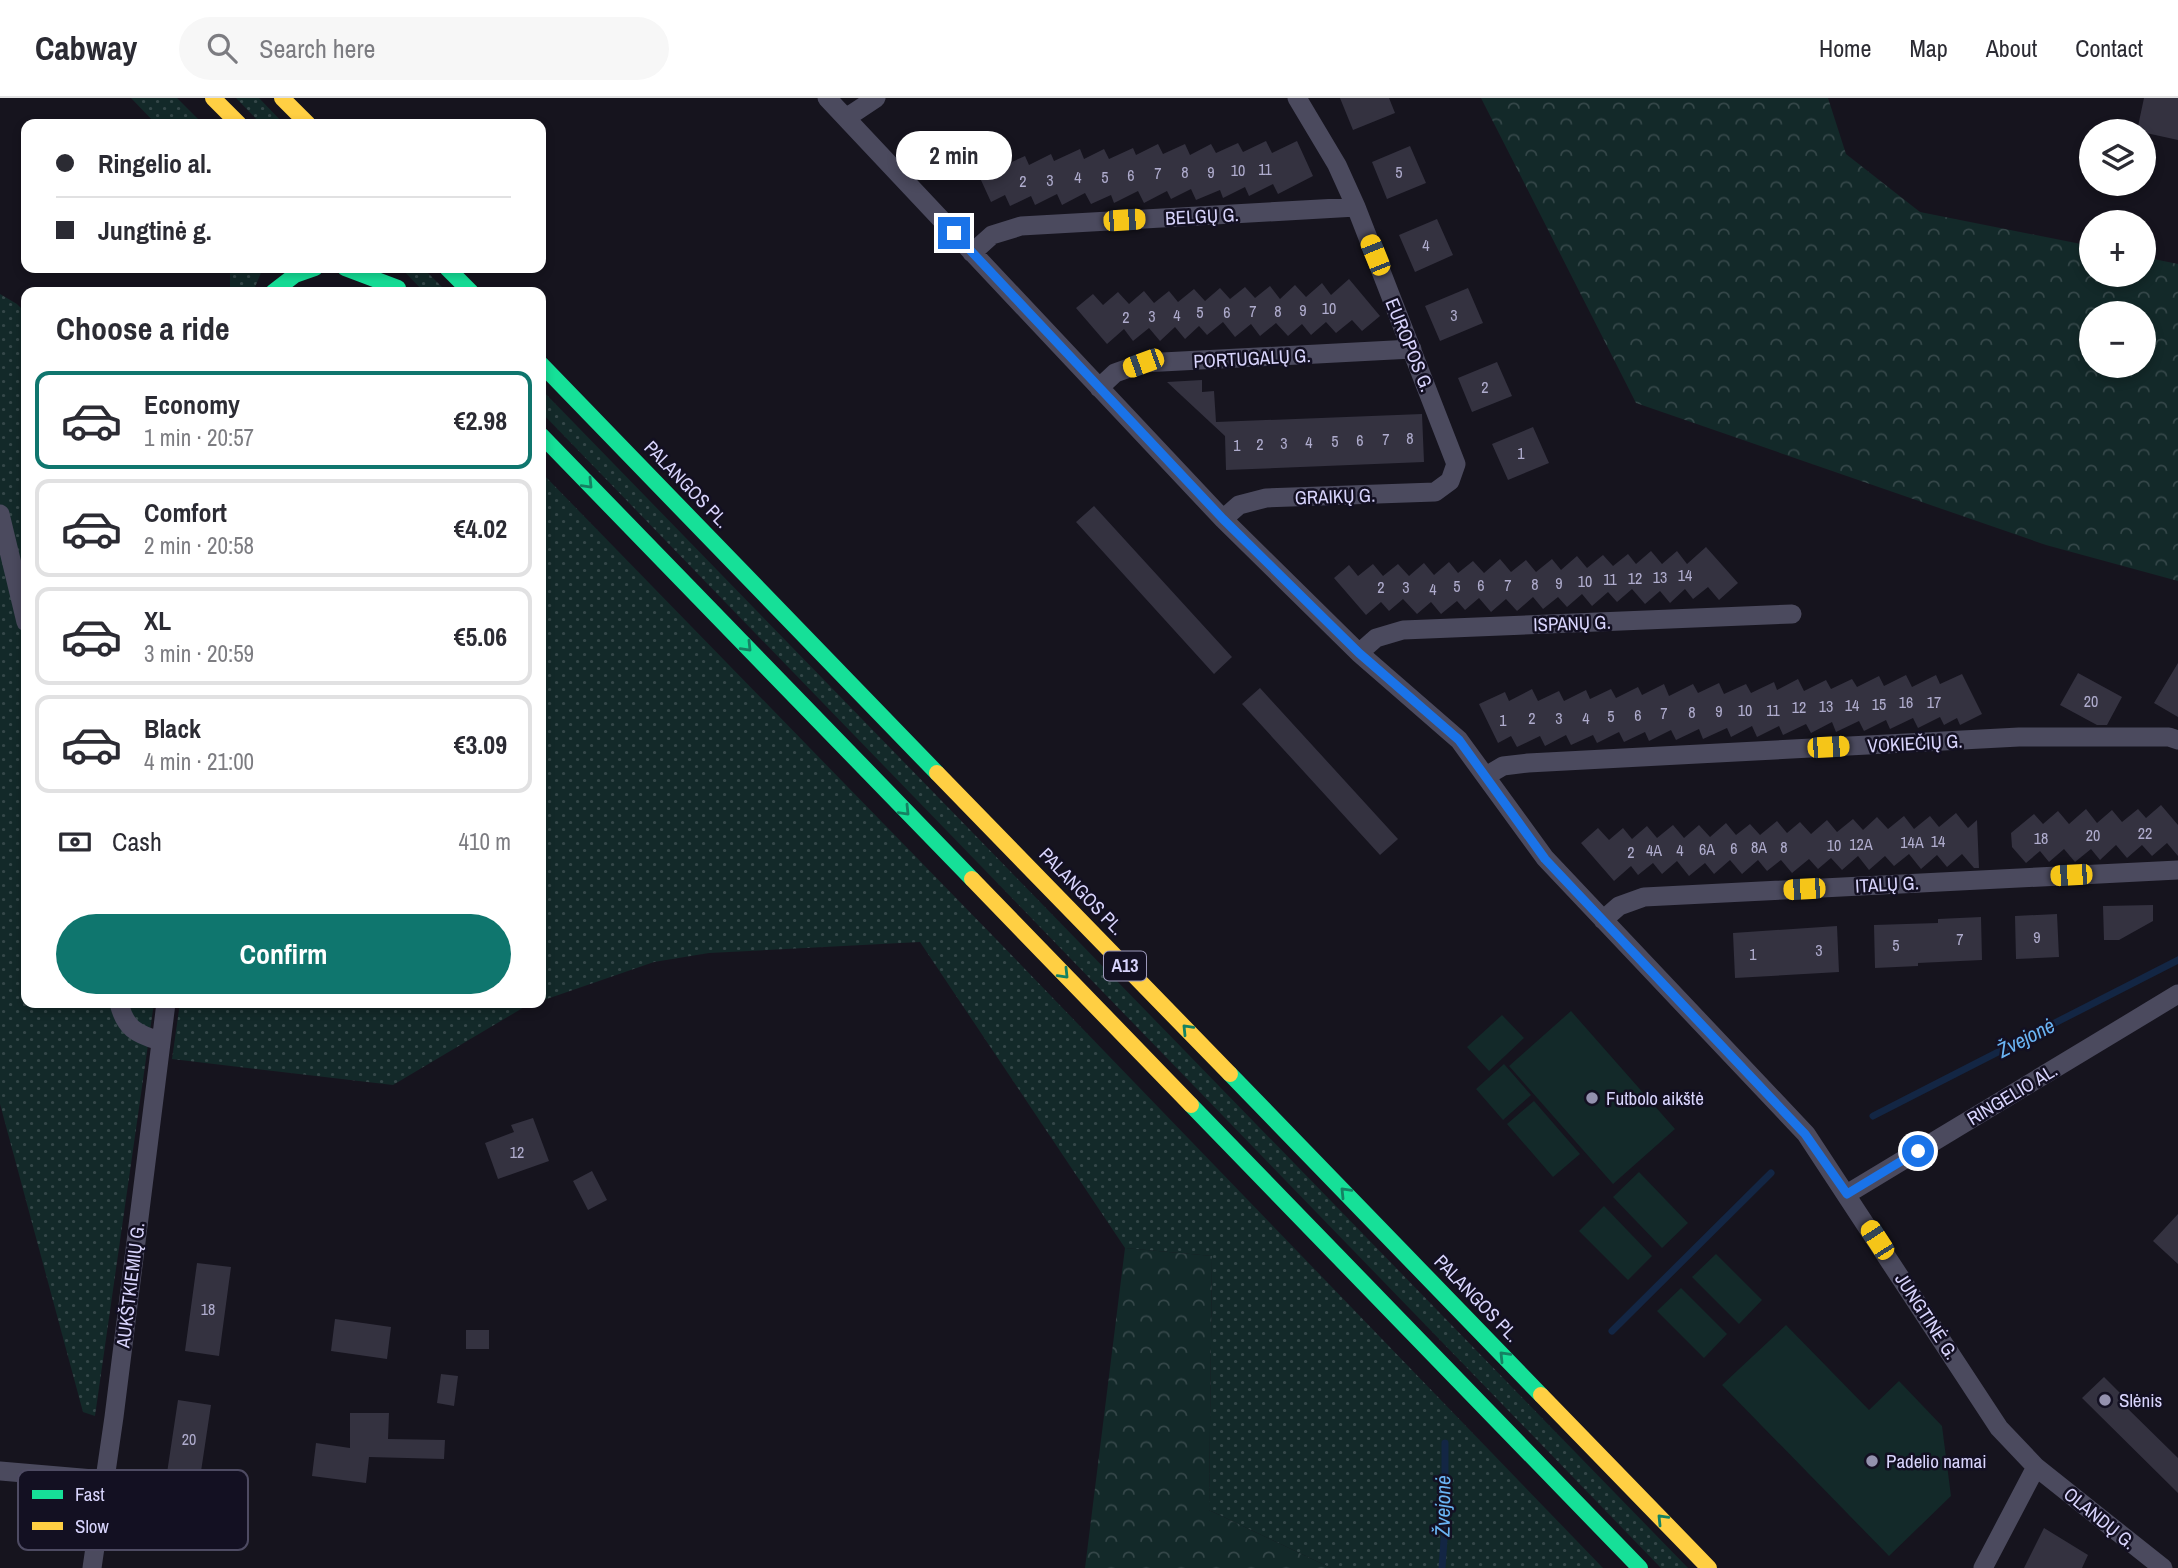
<!DOCTYPE html>
<html lang="en">
<head>
<meta charset="utf-8">
<style>
  :root { --surface:#fff; --page:#f7f7f7; --text:#2b2b33; --muted:#7c7c81; --line:#e1e1e2; --accent:#0f766e }
  body { margin:0; font-family:"Archivo Narrow",sans-serif; background:var(--page); color:var(--text); height:100vh; display:flex; flex-direction:column; font-size:26px; white-space:nowrap }
  * { box-sizing:border-box; margin:0 }
  p { font-size:23px; color:var(--muted) }
  .icon { flex:none; width:38px; height:38px; fill:none; stroke:currentColor; stroke-width:2; stroke-linecap:round; stroke-linejoin:round }
  .map { position:relative; flex:1; overflow:hidden }
  .sheet { position:absolute; left:21px; top:189px; width:525px; height:721px; display:flex; flex-direction:column; background:var(--surface); border-radius:14px; box-shadow:0 4px 10px #0003 }
  .sheet>* { flex:none }
  .top-card { position:absolute; left:21px; top:21px; width:525px; height:154px; border-radius:14px; box-shadow:0 4px 10px #0003; display:grid; align-content:center; height:154px; padding:0 35px; background:var(--surface) }
  .buttons { position:absolute; left:2079px; top:21px; display:grid; gap:14px }
  .buttons a { display:grid; place-items:center; width:77px; height:77px; border-radius:50%; background:var(--surface); box-shadow:0 4px 10px #0003; font-size:35px }
  .end { position:absolute; width:32px; height:32px; margin:-16px; border:9px solid #1a73e8; background:#fff; box-shadow:0 0 0 4px #fff }
  .from { border-radius:50% }
  .bubble { position:absolute; height:49px; border-radius:24px; background:var(--surface); box-shadow:0 4px 10px #0003; font-size:23px; font-weight:800; line-height:49px; text-align:center }
  .car { position:absolute; width:21px; height:42px; margin:-21px -10px; border-radius:9px; box-shadow:0 0 5px 2px #0007; background:linear-gradient(#f5c518 24%,#345 0 40%,#f5c518 0 76%,#345 0 86%,#f5c518 0) }
  .top-card b { display:flex; align-items:center; gap:24px; height:66px; font-size:26px }
  .top-card b+b { border-top:2px solid var(--line) }
  .top-card i { width:18px; height:18px; background:var(--text) }
  ul { padding:0; list-style:none }
  li { display:flex; align-items:center; gap:21px; height:98px; margin:0 14px 10px; padding:0 21px; border:4px solid var(--line); border-radius:14px }
  li div { flex:1 }
  li b { display:block; font-size:26px }
  li em { font-style:normal; font-weight:800 }
  li.current { border-color:var(--accent) }
  li>.icon { width:63px; height:63px; stroke-width:1.5 }
  h2 { padding:0 35px; font-size:32px; line-height:84px }
  .pay { display:flex; align-items:center; gap:18px; height:77px; padding:0 35px; font-size:26px }
  .pay p { margin-inline-start:auto }
  .primary-button { display:flex; gap:14px; margin-top:auto; padding:14px 35px }
  .primary-button a { flex:1; height:80px; border-radius:42px; background:var(--accent); color:#fff; font-size:28px; font-weight:800; line-height:80px; text-align:center }
  header { display:flex; align-items:center; gap:42px; box-sizing:border-box; height:98px; padding:0 35px; background:var(--surface); border-bottom:2px solid var(--line) }
  header strong { font-size:33px }
  nav { display:flex; gap:38px; margin-inline-start:auto; font-size:24px }
  .search { width:490px; height:63px; background:var(--page); display:flex; align-items:center; gap:18px; box-sizing:border-box; padding:0 24px; border-radius:38px; color:var(--muted); font-size:26px }
  .map>svg:first-child { display:block }
  .grass { fill:url(#grass-dots) }
  .forest { fill:url(#forest-crowns); fill-rule:evenodd }
  .park { fill:#132929 }
  .lines { fill:none; stroke-linecap:round; stroke-linejoin:round }
  .stream { stroke:#132644; stroke-width:7 }
  .building { fill:#343240 }
  .street { stroke:#4b4a5e; stroke-width:19 }
  .fast { stroke:#16e098; stroke-width:16 }
  .slow { stroke:#ffcf43; stroke-width:16 }
  .oneway { stroke:#158263 }
  .route { stroke:#1a73e8; stroke-width:9 }
  .poi-dot { fill:#9491ae; stroke:#131022; stroke-width:2.5 }
  .labels { text-anchor:middle; stroke-width:5; stroke-linejoin:round; paint-order:stroke }
  .number-label { font-size:16px; fill:#afaccd }
  .shield { fill:#131022; stroke:#9d99bb; stroke-width:2 }
  .shield-label { font-size:18px; font-weight:bold; fill:#d8d4fc }
  .street-label { font-size:19px; fill:#d8d4fc; stroke:#131022 }
  .poi-label { font-size:19px; fill:#d8d4fc; stroke:#131022; text-anchor:start }
  .water-label { font-size:21px; font-style:italic; fill:#6ab4f4; stroke:#131022 }
  .key { fill:#131022; stroke:#4e4b63; stroke-width:2 }
  .key-label { font-size:19px; fill:#d8d4fc }
</style>
</head>
<body>
<header>
<strong>Cabway</strong>
<div class="search"><svg class="icon" aria-label="search" viewBox="0 0 24 24"><circle cx="10" cy="10" r="6"/><path d="M15 15l6 6"/></svg>Search here</div>
<nav><a>Home</a><a>Map</a><a>About</a><a>Contact</a></nav>
</header>
<div class="map">
<svg width="2178" height="1470" viewBox="0 0 2178 1470">
  <defs>
    <pattern id="grass-dots" width="8" height="8" patternUnits="userSpaceOnUse" patternTransform="scale(1.75)"><rect width="8" height="8" fill="#132929"/><path d="M2 2h.1M6 6h.1" fill="none" stroke="#354749" stroke-width="1.8" stroke-linecap="round"/></pattern>
    <pattern id="forest-crowns" width="20" height="18" patternUnits="userSpaceOnUse" patternTransform="scale(1.75)"><rect width="20" height="18" fill="#132929"/><path d="M2 6a3 3 0 1 1 6 0M12 15a3 3 0 1 1 6 0" fill="none" stroke="#354749"/></pattern>
  </defs>
  <rect width="100%" height="100%" fill="#16141e"/>
  <path class="grass" d="M131 0H177L203 26H156Z
    M236 0H259L284 26H261Z
    M230 170H263L253 194 230 189Z
    M401 170H423L447 194H424Z
    M0 196 17 206 26 215V905H154L95 1318 83 1314 0 1006Z
    M541 291 1688 1470H1661L541 314Z
    M541 374 995 840 1603 1470H1331L1209 1412 1212 1158 1125 1150 920 844 709 855 654 864 541 903Z
    M180 905H536L526 908 393 987 172 961Z"/>
  <path class="forest" d="M1481 0H1828L1846 56 1920 114 2091 148V177H2144V159L2178 166V483L2046 447 1636 305ZM2091 215H2144V268H2091Z
    M1125 1150 1212 1158 1209 1412 1331 1470H1085Z"/>
  <path class="park" d="M1571 913 1675 1031 1613 1086 1509 968Z
    M1502 917 1524 940 1489 973 1467 949Z
    M1504 966 1531 997 1503 1022 1476 991Z
    M1534 1003 1580 1056 1553 1079 1507 1026Z
    M1639 1074 1688 1125 1662 1150 1613 1099Z
    M1604 1108 1652 1158 1628 1182 1579 1133Z
    M1716 1156 1762 1202 1739 1226 1692 1179Z
    M1681 1190 1727 1236 1704 1260 1657 1213Z
    M1786 1227 1869 1312 1899 1283 1942 1328 1951 1398 1889 1458 1722 1287Z"/>
  <g class="lines">
    <path class="stream" d="M1873 1018 2178 862
      M1612 1233 1771 1075
      M1442 1470 1445 1428V1345"/>
  </g>
  <path class="building" d="M1340 0H1389L1395 15 1353 32Z
    M2144 0H2178V42L2137 33Z
    M1266 43 1272 55 1297 43 1313 78 1278 96 1273 86 1249 98 1245 89 1223 100 1220 92 1196 102 1191 91 1171 101 1167 93 1144 105 1138 93 1114 105 1111 97 1091 106 1085 95 1062 107 1057 96 1035 107 1031 98 1010 108 1005 97 991 104 975 69 998 58 1003 68 1025 58 1029 67 1051 56 1054 63 1080 51 1084 61 1104 51 1109 61 1133 50 1136 57 1158 46 1163 56 1185 46 1190 57 1211 46 1216 55 1238 45 1243 54Z
    M1410 48 1426 85 1387 101 1372 64Z
    M1437 121 1453 157 1415 174 1399 137Z
    M1349 181 1380 218 1362 233 1352 222 1336 235 1326 224 1311 237 1302 226 1288 238 1276 225 1260 238 1251 226 1235 239 1223 224 1207 237 1199 228 1185 241 1175 229 1160 243 1149 230 1133 243 1124 231 1107 246 1076 210 1093 196 1103 207 1118 194 1129 206 1144 193 1154 205 1169 193 1178 204 1194 191 1205 203 1220 190 1230 201 1245 189 1255 200 1270 188 1280 201 1295 187 1306 199 1322 185 1331 197Z
    M1468 190 1483 225 1440 243 1425 208Z
    M1497 264 1512 298 1472 314 1458 280Z
    M1202 282V294L1214 293 1216 324 1422 316 1424 364 1226 372 1225 338 1167 284Z
    M1533 329 1549 365 1508 382 1492 346Z
    M1094 408 1232 559 1214 576 1076 424Z
    M1706 449 1738 485 1719 502 1708 489 1693 501 1685 491 1670 505 1660 493 1645 506 1632 491 1617 504 1608 494 1592 508 1582 496 1567 509 1558 499 1543 511 1533 499 1517 513 1506 501 1491 514 1479 500 1465 512 1457 503 1441 516 1431 504 1417 516 1403 501 1389 513 1381 504 1366 517 1334 480 1349 467 1358 478 1373 466 1383 478 1398 466 1409 478 1424 465 1434 477 1449 464 1458 475 1473 463 1484 475 1500 461 1511 474 1526 462 1536 474 1552 461 1561 472 1577 458 1587 470 1603 457 1613 468 1628 456 1636 466 1651 453 1662 466 1677 453 1687 466Z
    M2178 565V619L2154 605Z
    M2078 575 2122 599 2107 627H2097L2060 607Z
    M1962 576 1982 616 1960 627 1957 620 1944 627 1940 619 1918 630 1913 620 1890 631 1886 622 1864 633 1859 623 1836 634 1832 624 1811 635 1806 626 1783 637 1779 628 1757 639 1752 628 1731 639 1727 630 1703 641 1699 631 1676 642 1671 632 1649 643 1645 634 1624 644 1619 634 1597 645 1593 637 1571 647 1566 637 1545 648 1540 638 1517 649 1511 638 1498 645 1479 606 1505 594 1509 603 1532 591 1538 603 1559 593 1564 603 1586 592 1590 601 1611 591 1616 600 1638 589 1642 597 1664 586 1669 598 1693 586 1698 595 1719 585 1724 596 1746 586 1751 595 1774 584 1777 592 1798 581 1804 593 1826 582 1831 591 1852 581 1857 589 1879 578 1884 588 1906 577 1912 589 1936 577 1940 586Z
    M1260 590 1398 741 1380 757 1242 606Z
    M2161 707 2178 727V758L2167 745 2152 758 2142 747 2127 760 2116 747 2100 762 2091 751 2075 764 2064 751 2049 764 2040 753 2026 765 2012 749 2011 735 2034 716 2043 726 2058 713 2069 726 2086 711 2097 725 2112 712 2122 724 2138 711 2146 720Z
    M1956 715 1968 730 1977 722 1979 770H1974L1962 756 1947 769 1937 757 1921 771 1909 756 1894 768 1885 758 1869 772 1858 758 1842 772 1831 760 1818 771 1809 761 1792 775 1781 762 1767 773 1758 762 1742 776 1730 762 1714 776 1705 765 1689 778 1677 763 1662 776 1653 765 1638 777 1631 768 1614 783 1581 745 1598 730 1609 742 1623 730 1632 741 1647 728 1657 740 1673 727 1684 740 1699 727 1710 739 1726 725 1736 737 1750 726 1760 737 1777 723 1787 735 1800 724 1811 736 1827 722 1837 734 1853 721 1863 732 1877 719 1888 731 1904 718 1914 731 1930 718 1939 729Z
    M2153 807V823L2119 842H2104L2103 808Z
    M2057 816 2059 859 2016 861 2015 818Z
    M1981 819 1982 862 1918 865V868L1875 870 1874 827 1938 825V821Z
    M1837 828 1839 874 1735 880 1733 835Z
    M533 1020 549 1063 498 1081 485 1045 514 1034 511 1027Z
    M592 1073 607 1102 588 1112 573 1083Z
    M2178 1116V1166L2153 1143Z
    M197 1165 231 1169 219 1258 185 1253Z
    M335 1221 391 1229 387 1261 331 1253Z
    M466 1232H489V1251H466Z
    M441 1276 458 1278 454 1308 437 1305Z
    M2104 1279 2128 1303 2124 1307 2178 1360V1395L2082 1300Z
    M178 1302 211 1307 200 1380 167 1375Z
    M350 1315H389L388 1341 445 1342 444 1361 369 1359 366 1385 312 1378 316 1345 350 1350Z
    M2044 1430 2088 1457 2082 1470H2024Z"/>
  <g class="lines">
    <path class="street" d="M827 0 1223 421 1359 555 1459 642 1545 760 1806 1036 1999 1330 2036 1369 1983 1470
      M846 20 876 0
      M972 155 992 137 1021 128 1356 109
      M1099 290 1115 275 1143 265 1412 251
      M0 416 26 524
      M1223 421 1239 407 1266 400 1435 394 1450 383 1456 366 1356 109 1337 67 1297 0
      M1359 555 1376 540 1403 532 1792 516
      M1486 678 1503 668 1528 665 2019 639H2169L2178 642
      M1603 822 1619 808 1644 799 2178 772
      M119 905C125 930 136 936 160 943
      M1847 1096 2178 896
      M2036 1369 2163 1470
      M0 1373 105 1382
      M92 1470 114 1319 166 905"/>
    <path class="fast" d="M345 170 398 190
      M447 170 471 194
      M273 194 295 177 315 170
      M541 266 937 675
      M541 337 972 781
      M1230 976 1541 1297
      M1191 1007 1640 1470"/>
    <path class="slow" d="M213 0 239 26
      M282 0 308 26
      M937 675 1230 976
      M972 781 1191 1007
      M1541 1297 1709 1470"/>
  </g>
  <defs><path id="oneway-chevron" d="M-2-3.5L2.5 0L-2 3.5" fill="none" stroke-width="1.6" stroke-linecap="round" stroke-linejoin="round" transform="scale(1.75)"/></defs>
  <g class="oneway">
    <use href="#oneway-chevron" transform="translate(588 386) rotate(46)"/>
    <use href="#oneway-chevron" transform="translate(747 549) rotate(46)"/>
    <use href="#oneway-chevron" transform="translate(905 713) rotate(46)"/>
    <use href="#oneway-chevron" transform="translate(1064 876) rotate(46)"/>
    <use href="#oneway-chevron" transform="translate(1187 931) rotate(-134)"/>
    <use href="#oneway-chevron" transform="translate(1345 1094) rotate(-134)"/>
    <use href="#oneway-chevron" transform="translate(1504 1258) rotate(-134)"/>
    <use href="#oneway-chevron" transform="translate(1662 1421) rotate(-134)"/>
  </g>
  <g class="lines">
    <path class="route" d="M954 135 1223 421 1359 555 1459 642 1545 761 1805 1036 1847 1096 1918 1053"/>
  </g>
  <g class="poi-dot">
    <circle cx="1592" cy="1000" r="7"/>
    <circle cx="2105" cy="1302" r="7"/>
    <circle cx="1872" cy="1363" r="7"/>
  </g>
  <g class="labels">
    <g class="number-label">
      <text x="1265" y="77">11</text>
      <text x="1238" y="78">10</text>
      <text x="1185" y="80">8</text>
      <text x="1211" y="80">9</text>
      <text x="1399" y="80">5</text>
      <text x="1158" y="81">7</text>
      <text x="1131" y="83">6</text>
      <text x="1078" y="85">4</text>
      <text x="1105" y="85">5</text>
      <text x="1050" y="88">3</text>
      <text x="1023" y="89">2</text>
      <text x="1426" y="153">4</text>
      <text x="1329" y="216">10</text>
      <text x="1303" y="218">9</text>
      <text x="1253" y="219">7</text>
      <text x="1278" y="219">8</text>
      <text x="1200" y="220">5</text>
      <text x="1227" y="220">6</text>
      <text x="1177" y="223">4</text>
      <text x="1454" y="223">3</text>
      <text x="1152" y="224">3</text>
      <text x="1126" y="225">2</text>
      <text x="1485" y="295">2</text>
      <text x="1410" y="346">8</text>
      <text x="1386" y="347">7</text>
      <text x="1360" y="348">6</text>
      <text x="1335" y="349">5</text>
      <text x="1309" y="350">4</text>
      <text x="1284" y="351">3</text>
      <text x="1260" y="352">2</text>
      <text x="1237" y="353">1</text>
      <text x="1521" y="361">1</text>
      <text x="1685" y="483">14</text>
      <text x="1660" y="485">13</text>
      <text x="1635" y="486">12</text>
      <text x="1610" y="487">11</text>
      <text x="1585" y="489">10</text>
      <text x="1559" y="491">9</text>
      <text x="1535" y="492">8</text>
      <text x="1481" y="493">6</text>
      <text x="1508" y="493">7</text>
      <text x="1457" y="494">5</text>
      <text x="1381" y="495">2</text>
      <text x="1406" y="495">3</text>
      <text x="1433" y="497">4</text>
      <text x="2091" y="609">20</text>
      <text x="1906" y="610">16</text>
      <text x="1934" y="610">17</text>
      <text x="1879" y="612">15</text>
      <text x="1852" y="613">14</text>
      <text x="1826" y="614">13</text>
      <text x="1799" y="615">12</text>
      <text x="1745" y="618">10</text>
      <text x="1773" y="618">11</text>
      <text x="1719" y="619">9</text>
      <text x="1692" y="620">8</text>
      <text x="1664" y="621">7</text>
      <text x="1638" y="623">6</text>
      <text x="1611" y="624">5</text>
      <text x="1532" y="626">2</text>
      <text x="1559" y="626">3</text>
      <text x="1586" y="626">4</text>
      <text x="1503" y="628">1</text>
      <text x="2145" y="741">22</text>
      <text x="2093" y="743">20</text>
      <text x="2041" y="746">18</text>
      <text x="1938" y="749">14</text>
      <text x="1912" y="750">14A</text>
      <text x="1861" y="752">12A</text>
      <text x="1834" y="753">10</text>
      <text x="1759" y="755">8A</text>
      <text x="1784" y="755">8</text>
      <text x="1734" y="756">6</text>
      <text x="1707" y="757">6A</text>
      <text x="1654" y="758">4A</text>
      <text x="1680" y="758">4</text>
      <text x="1631" y="760">2</text>
      <text x="2037" y="845">9</text>
      <text x="1960" y="847">7</text>
      <text x="1896" y="853">5</text>
      <text x="1819" y="858">3</text>
      <text x="1753" y="862">1</text>
      <text x="517" y="1060">12</text>
      <text x="208" y="1217">18</text>
      <text x="189" y="1347">20</text>
    </g>
    <rect class="shield" x="1104" y="853.5" width="42" height="29" rx="5"/>
    <g class="shield-label">
      <text x="1125" y="874">A13</text>
    </g>
    <g class="street-label">
      <text transform="translate(1202 118) rotate(-3)" y="7">BELGŲ G.</text>
      <text transform="translate(1410 247) rotate(68)" y="7">EUROPOS G.</text>
      <text transform="translate(1252 260) rotate(-3)" y="7">PORTUGALŲ G.</text>
      <text transform="translate(687 386) rotate(46)" y="7">PALANGOS PL.</text>
      <text transform="translate(1335 398) rotate(-2)" y="7">GRAIKŲ G.</text>
      <text transform="translate(1572 525) rotate(-2)" y="7">ISPANŲ G.</text>
      <text transform="translate(1915 645) rotate(-3)" y="7">VOKIEČIŲ G.</text>
      <text transform="translate(1887 786) rotate(-3)" y="7">ITALŲ G.</text>
      <text transform="translate(1082 793) rotate(46)" y="7">PALANGOS PL.</text>
      <text transform="translate(2012 996) rotate(-31)" y="7">RINGELIO AL.</text>
      <text transform="translate(130 1187) rotate(-83)" y="7">AUKŠTKIEMIŲ G.</text>
      <text transform="translate(1477 1200) rotate(46)" y="7">PALANGOS PL.</text>
      <text transform="translate(1927 1218) rotate(57)" y="7">JUNGTINĖ G.</text>
      <text transform="translate(2100 1420) rotate(39)" y="7">OLANDŲ G.</text>
    </g>
    <g class="poi-label">
      <text x="1606" y="1007">Futbolo aikštė</text>
      <text x="2119" y="1309">Slėnis</text>
      <text x="1886" y="1370">Padelio namai</text>
    </g>
    <g class="water-label">
      <text transform="translate(2026 940) rotate(-27)" y="7">Žvejonė</text>
      <text transform="translate(1443 1408) rotate(-89)" y="7">Žvejonė</text>
    </g>
  </g>
  <rect x="18" y="1372" width="230" height="80" rx="10" class="key"/>
  <rect x="32" y="1392" width="31" height="9" fill="#16e098"/>
  <rect x="32" y="1424" width="31" height="8" fill="#ffcf43"/>
  <g class="key-label">
    <text x="75" y="1403">Fast</text>
    <text x="75" y="1435">Slow</text>
  </g>
</svg>
<div class="buttons">
<a><svg class="icon" aria-label="layers" viewBox="0 0 24 24"><path d="M12 4l9 5-9 5-9-5zM3 14l9 5 9-5"/></svg></a>
<a>+</a>
<a>−</a>
</div>
<i class="end from" style="left:1918px;top:1053px"></i>
<i class="end" style="left:954px;top:135px"></i>
<div class="bubble" style="left:896px;top:33px;width:116px">2 min</div>
<i class="car" style="left:1124px;top:122px;rotate:86deg"></i>
<i class="car" style="left:1375px;top:157px;rotate:338deg"></i>
<i class="car" style="left:1143px;top:265px;rotate:250deg"></i>
<i class="car" style="left:1828px;top:649px;rotate:87deg"></i>
<i class="car" style="left:2071px;top:777px;rotate:267deg"></i>
<i class="car" style="left:1804px;top:791px;rotate:267deg"></i>
<i class="car" style="left:1877px;top:1142px;rotate:327deg"></i>
<div class="top-card">
<b><i class="from"></i>Ringelio al.</b>
<b><i></i>Jungtinė g.</b>
</div>
<section class="sheet">
<h2>Choose a ride</h2>
<ul>
<li class="current"><svg class="icon" aria-label="car" viewBox="0 0 24 24"><path d="M5 17H2v-5l4-1 3-4h7l3 4 3 1v5h-3M9 17h6M6 11h13"/><circle cx="7" cy="17" r="2"/><circle cx="17" cy="17" r="2"/></svg><div><b>Economy</b><p>1 min · 20:57</p></div><em>€2.98</em></li>
<li><svg class="icon" aria-label="car" viewBox="0 0 24 24"><path d="M5 17H2v-5l4-1 3-4h7l3 4 3 1v5h-3M9 17h6M6 11h13"/><circle cx="7" cy="17" r="2"/><circle cx="17" cy="17" r="2"/></svg><div><b>Comfort</b><p>2 min · 20:58</p></div><em>€4.02</em></li>
<li><svg class="icon" aria-label="car" viewBox="0 0 24 24"><path d="M5 17H2v-5l4-1 3-4h7l3 4 3 1v5h-3M9 17h6M6 11h13"/><circle cx="7" cy="17" r="2"/><circle cx="17" cy="17" r="2"/></svg><div><b>XL</b><p>3 min · 20:59</p></div><em>€5.06</em></li>
<li><svg class="icon" aria-label="car" viewBox="0 0 24 24"><path d="M5 17H2v-5l4-1 3-4h7l3 4 3 1v5h-3M9 17h6M6 11h13"/><circle cx="7" cy="17" r="2"/><circle cx="17" cy="17" r="2"/></svg><div><b>Black</b><p>4 min · 21:00</p></div><em>€3.09</em></li>
</ul>
<div class="pay"><svg class="icon" aria-label="cash" viewBox="0 0 24 24"><path d="M3 7h18v10H3z"/><circle cx="12" cy="12" r="2"/></svg>Cash<p>410 m</p></div>
<div class="primary-button"><a>Confirm</a></div>
</section>
</div>
</body>
</html>
